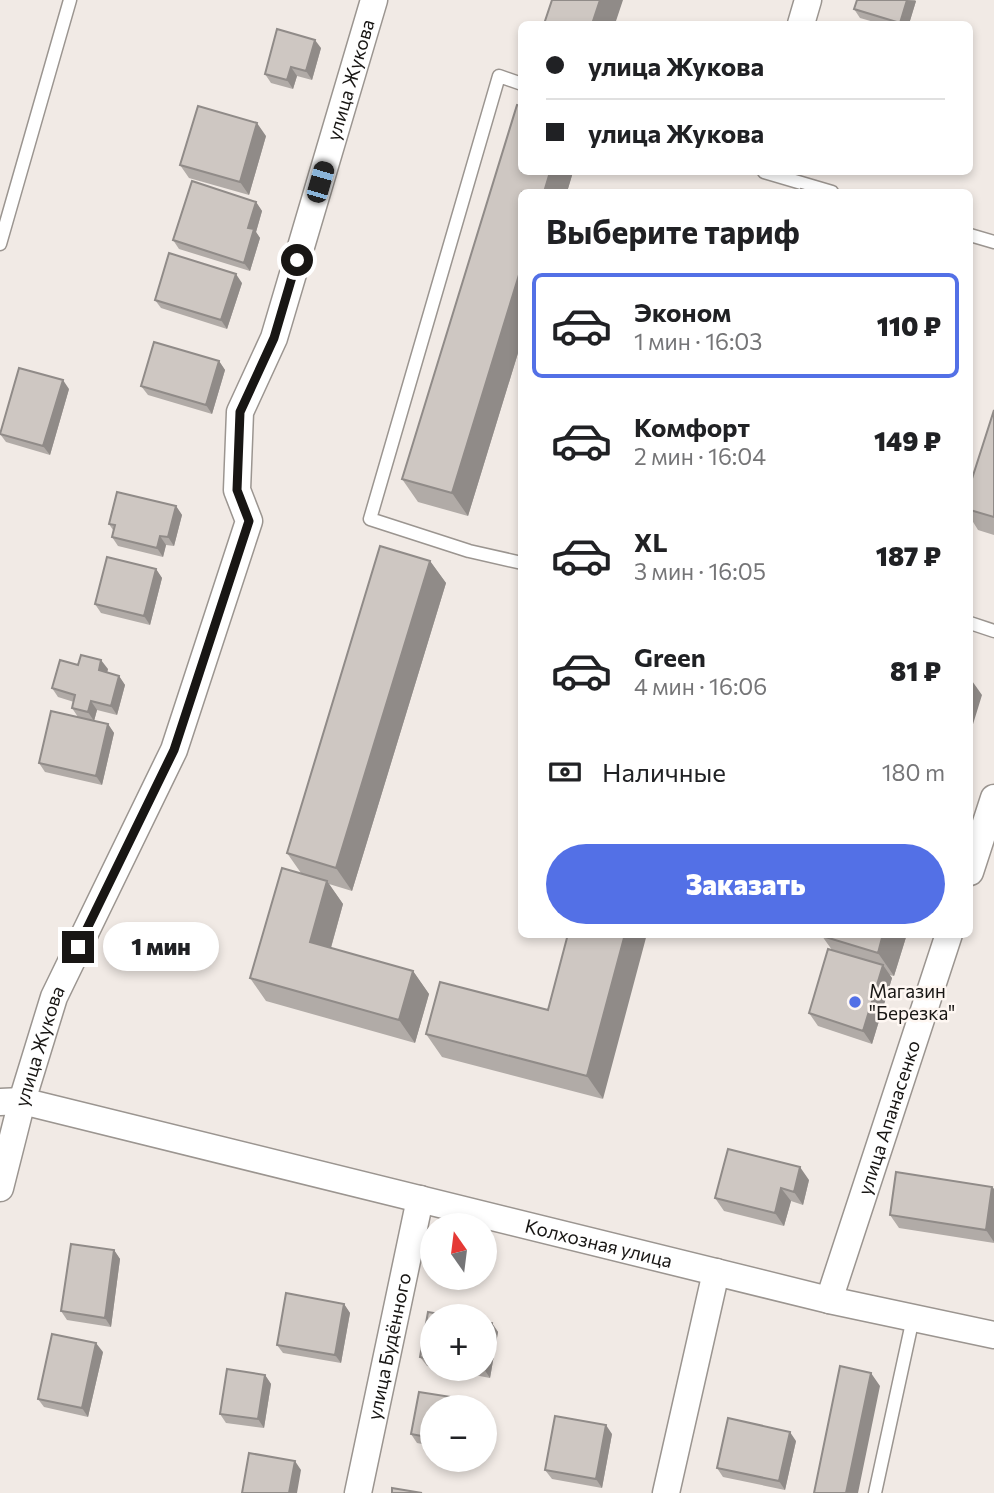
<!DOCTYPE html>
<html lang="ru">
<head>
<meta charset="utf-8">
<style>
  :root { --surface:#fff; --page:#f2f2f2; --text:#202124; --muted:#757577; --line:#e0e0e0; --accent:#5370e6 }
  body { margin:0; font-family:Commissioner,sans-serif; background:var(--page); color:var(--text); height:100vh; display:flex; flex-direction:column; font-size:26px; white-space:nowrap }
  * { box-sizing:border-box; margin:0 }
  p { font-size:23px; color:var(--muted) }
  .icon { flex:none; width:38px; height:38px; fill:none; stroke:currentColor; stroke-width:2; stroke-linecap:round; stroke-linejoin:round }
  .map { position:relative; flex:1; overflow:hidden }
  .panel { position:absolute; left:518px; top:189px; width:455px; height:749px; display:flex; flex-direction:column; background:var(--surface); border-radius:10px; box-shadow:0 4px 10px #0003 }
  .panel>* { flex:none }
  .hud { position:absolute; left:518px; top:21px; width:455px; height:154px; border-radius:10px; box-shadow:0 4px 10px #0003; display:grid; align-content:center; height:154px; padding:0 28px; background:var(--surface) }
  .needle { width:46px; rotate:346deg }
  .controls { position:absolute; left:420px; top:1213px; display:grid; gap:14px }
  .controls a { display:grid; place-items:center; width:77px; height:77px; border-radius:50%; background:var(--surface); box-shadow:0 4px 10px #0003; font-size:35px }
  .end { position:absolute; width:32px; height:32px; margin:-16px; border:9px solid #181614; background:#fff; box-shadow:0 0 0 4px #fff }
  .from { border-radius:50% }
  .bubble { position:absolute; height:49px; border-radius:24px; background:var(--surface); box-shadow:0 4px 10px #0003; font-size:23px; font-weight:800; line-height:49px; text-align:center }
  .car { position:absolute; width:21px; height:42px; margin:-21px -10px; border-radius:9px; box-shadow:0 0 5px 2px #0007; background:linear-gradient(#222 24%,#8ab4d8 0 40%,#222 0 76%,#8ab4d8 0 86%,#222 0) }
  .hud b { display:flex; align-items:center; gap:24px; height:66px; font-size:26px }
  .hud b+b { border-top:2px solid var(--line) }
  .hud i { width:18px; height:18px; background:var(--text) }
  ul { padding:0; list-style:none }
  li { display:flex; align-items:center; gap:21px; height:105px; margin:0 14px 10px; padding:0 14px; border:4px solid transparent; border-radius:10px }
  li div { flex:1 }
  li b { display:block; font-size:26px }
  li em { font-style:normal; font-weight:800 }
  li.on { border-color:var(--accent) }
  li>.icon { width:63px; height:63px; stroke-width:1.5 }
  h2 { padding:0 28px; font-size:32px; line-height:84px }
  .pay { display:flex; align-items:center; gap:18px; height:77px; padding:0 28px; font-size:26px }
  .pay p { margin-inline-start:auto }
  .button { display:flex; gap:14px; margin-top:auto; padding:14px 28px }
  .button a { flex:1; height:80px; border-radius:42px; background:var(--accent); color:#fff; font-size:28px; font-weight:800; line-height:80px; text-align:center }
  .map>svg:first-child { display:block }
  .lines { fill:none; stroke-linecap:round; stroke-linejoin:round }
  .service-casing { stroke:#9b9590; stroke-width:15 }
  .minor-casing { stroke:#9b9590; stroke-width:29 }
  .service { stroke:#fff; stroke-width:12 }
  .minor { stroke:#fff; stroke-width:26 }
  .wall { fill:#b1aba7 }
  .shaded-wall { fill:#908b88 }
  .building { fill:#cec7c2; stroke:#908b88; stroke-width:2 }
  .route { stroke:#181614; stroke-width:9 }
  .poi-dot { fill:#5370e6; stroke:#fef7f2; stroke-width:2.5 }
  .labels { text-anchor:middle; stroke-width:5; stroke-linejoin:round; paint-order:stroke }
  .street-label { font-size:19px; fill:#181614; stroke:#fef7f2 }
  .poi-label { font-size:19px; fill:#181614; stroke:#fef7f2; text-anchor:start }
</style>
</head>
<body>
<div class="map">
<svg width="994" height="1493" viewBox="0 0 994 1493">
  <rect width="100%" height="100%" fill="#f1eae5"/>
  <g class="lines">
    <defs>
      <path id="service" d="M522 84 499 76 370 519 469 551 522 563
        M764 172 832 192
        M970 235 994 242
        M0 244 70 0
        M970 623 994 631
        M875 1493 913 1318"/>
      <g id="minor">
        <path d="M801 24 808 0"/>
        <path d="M970 872 994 798"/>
        <path id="s1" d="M0 1102 22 1101 829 1300 994 1335"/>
        <path id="s2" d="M0 1188 22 1101 54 997 174 750 249 521 237 490 240 412 274 338 374 0"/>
        <path id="s3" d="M829 1300 949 934"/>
        <path id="s4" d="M358 1493 420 1199"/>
        <path d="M666 1493 716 1272"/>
      </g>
    </defs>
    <use href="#service" class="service-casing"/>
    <use href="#minor" class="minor-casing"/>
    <use href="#service" class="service"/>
    <use href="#minor" class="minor"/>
  </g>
  <path class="wall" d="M857 0H915L916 1 909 24H881L860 18 854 9Z
    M321 48 312 80 297 76 293 89 271 83 265 74Z
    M266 136 249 195 189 178 180 165Z
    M522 172H573L567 192H522V340L468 516 418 502 402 479Z
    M256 202 262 211 256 232 260 238 250 271 179 249 173 240Z
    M242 283 227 329 161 308 155 300Z
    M219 361 225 370 212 414 148 395 141 386Z
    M69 389 50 455 6 442 0 434Z
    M994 410V535L978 530 970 517V485Z
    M176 506 182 515 174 546 166 545 163 557 118 546 112 537 113 530 109 524Z
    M430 561 446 583 352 891 329 884 343 904 331 948 413 971 429 994 415 1043 266 1001 250 978 301 873 287 853Z
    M156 569 162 578 150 625 101 613 95 604Z
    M78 665 108 669 107 673 119 676 125 685 117 715 97 710 94 721 78 717 72 708 74 702 58 697 52 688Z
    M108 724 114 733 102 785 45 772 39 763Z
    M822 934H907L894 976 889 975 892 978 872 1044 818 1026 809 1013 832 950 822 936Z
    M548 1010 603 1099 442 1057 426 1034Z
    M809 1180 803 1205 791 1201 784 1226 724 1211 715 1198Z
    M992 1187 994 1189V1243L899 1228 890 1215Z
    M114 1250 120 1259 111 1327 67 1320 61 1311Z
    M344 1304 350 1313 341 1363 283 1353 277 1345Z
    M432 1316V1367L427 1366 420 1357Z
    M492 1323 498 1332 490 1378 438 1368H485Z
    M103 1352 88 1417 44 1407 38 1399Z
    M265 1375 271 1384 264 1428 226 1423 220 1414Z
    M432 1407V1446L417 1443 411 1434Z
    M612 1434 602 1488 552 1479 545 1470Z
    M796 1441 785 1490 723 1477 717 1468Z"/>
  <path class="shaded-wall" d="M600 0H623L615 24H592Z
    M907 0 916 1 909 24H901L900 23Z
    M315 40 321 48 312 80 306 71Z
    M291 67 297 76 293 89 287 80Z
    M257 123 266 136 249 195 240 182Z
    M550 172H573L567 192H544Z
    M256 202 262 211 256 232 260 238 250 271 244 263 248 228Z
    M522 265V340L468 516 452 493Z
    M236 274 242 283 227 329 221 320Z
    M219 361 225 370 212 414 206 405Z
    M63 380 69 389 50 455 43 446Z
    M176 506 182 515 174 546 168 537Z
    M160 536 166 545 163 557 157 548Z
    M430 561 446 583 352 891 336 868Z
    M156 569 162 578 150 625 144 616Z
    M101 660 108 669 105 679 99 670Z
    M119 676 125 685 117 715 111 706Z
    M970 678 982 695 970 734Z
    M91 701 97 710 94 721 88 712Z
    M108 724 114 733 102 785 96 776Z
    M327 881 343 904 326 965 310 942Z
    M625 934H647L603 1099 587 1076Z
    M883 934H907L894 976 878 953Z
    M883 965 892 978 872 1044 863 1031Z
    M413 971 429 994 415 1043 399 1020Z
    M800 1167 809 1180 803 1205 794 1192Z
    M992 1187 994 1189V1242L986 1230Z
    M781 1188 791 1201 784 1226 775 1213Z
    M114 1250 120 1259 111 1327 105 1318Z
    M344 1304 350 1313 341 1363 335 1355Z
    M492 1323 498 1332 490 1378 484 1369 485 1368V1363Z
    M96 1343 103 1352 88 1417 82 1408Z
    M871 1373 880 1386 858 1493H846Z
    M265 1375 271 1384 264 1428 258 1419Z
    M464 1399 469 1407H463Z
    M606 1425 612 1434 602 1488 596 1479Z
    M790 1432 796 1441 785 1490 779 1481Z
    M295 1461 301 1470 297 1493H289Z"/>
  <path class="building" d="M552 0H600L592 24H544Z
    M857 0H907L900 23 854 9Z
    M277 29 315 40 306 71 291 67 287 80 265 74Z
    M517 105 522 106V172H550L544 192H522V265L452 493 402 479Z
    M198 106 257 123 240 182 180 165Z
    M192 181 256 202 248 228 254 229 244 263 173 240Z
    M801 189 812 192H800Z
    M169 253 236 274 221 320 155 300Z
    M154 342 219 361 206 405 141 386Z
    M19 368 63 380 43 446 0 434Z
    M994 410V517L970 510V485Z
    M117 492 176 506 168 537 160 536 157 548 112 537 115 525 109 524Z
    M380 546 430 561 336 868 287 853Z
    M107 557 156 569 144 616 95 604Z
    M81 655 101 660 99 670 119 676 111 706 91 701 88 712 72 708 75 695 52 688 60 660 78 665Z
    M51 711 108 724 96 776 39 763Z
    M282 868 327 881 310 942 413 971 399 1020 250 978Z
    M568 934H625L587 1076 426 1034 440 982 548 1010Z
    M822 934H883L878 953 822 936Z
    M828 949 883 965 863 1031 809 1013Z
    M728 1149 800 1167 794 1192 781 1188 775 1213 715 1198Z
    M896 1172 992 1187 986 1230 890 1215Z
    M71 1244 114 1250 105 1318 61 1311Z
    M286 1293 344 1304 335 1355 277 1345Z
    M428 1312 451 1316H432V1360L420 1357Z
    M485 1322 492 1323 485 1363Z
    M52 1334 96 1343 82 1408 38 1399Z
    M840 1366 871 1373 846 1493H814Z
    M227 1369 265 1375 258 1419 220 1414Z
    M419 1392 464 1399 463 1407H432V1438L411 1434Z
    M555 1416 606 1425 596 1479 545 1470Z
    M728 1418 790 1432 779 1481 717 1468Z
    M249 1453 295 1461 289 1493H242Z
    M392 1488 422 1493H392Z"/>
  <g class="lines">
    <path class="route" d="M78 947 174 750 249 521 237 490 240 412 274 338 297 260"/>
  </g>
  <circle class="poi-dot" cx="855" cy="1002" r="7"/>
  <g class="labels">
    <g class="street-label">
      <text dy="7" stroke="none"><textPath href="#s2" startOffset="1176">улица Жукова</textPath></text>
      <text dy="7" stroke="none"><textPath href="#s2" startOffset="147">улица Жукова</textPath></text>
      <text dy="7" stroke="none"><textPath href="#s3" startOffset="192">улица Апанасенко</textPath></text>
      <text dy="7" stroke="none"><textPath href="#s1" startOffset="616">Колхозная улица</textPath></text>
      <text dy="7" stroke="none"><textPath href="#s4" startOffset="150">улица Будённого</textPath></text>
    </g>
    <g class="poi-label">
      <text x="869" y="998">Магазин<tspan x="869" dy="22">"Березка"</tspan></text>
    </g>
  </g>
</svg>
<div class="controls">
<a><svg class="needle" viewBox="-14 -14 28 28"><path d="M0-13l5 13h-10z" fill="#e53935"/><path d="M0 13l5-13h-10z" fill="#757577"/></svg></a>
<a>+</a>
<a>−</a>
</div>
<i class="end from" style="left:297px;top:260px"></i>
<i class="end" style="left:78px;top:947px"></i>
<div class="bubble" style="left:103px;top:922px;width:116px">1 мин</div>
<i class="car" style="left:320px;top:182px;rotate:16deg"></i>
<div class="hud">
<b><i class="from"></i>улица Жукова</b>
<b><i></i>улица Жукова</b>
</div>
<section class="panel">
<h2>Выберите тариф</h2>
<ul>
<li class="on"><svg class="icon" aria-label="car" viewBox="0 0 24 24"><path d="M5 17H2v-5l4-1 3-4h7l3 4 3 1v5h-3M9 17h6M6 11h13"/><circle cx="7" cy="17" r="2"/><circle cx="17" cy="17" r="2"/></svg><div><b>Эконом</b><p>1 мин · 16:03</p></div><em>110 ₽</em></li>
<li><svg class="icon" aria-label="car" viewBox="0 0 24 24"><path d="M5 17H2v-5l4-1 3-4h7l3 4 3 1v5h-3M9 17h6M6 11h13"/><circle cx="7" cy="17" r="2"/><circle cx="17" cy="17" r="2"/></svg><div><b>Комфорт</b><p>2 мин · 16:04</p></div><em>149 ₽</em></li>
<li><svg class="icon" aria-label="car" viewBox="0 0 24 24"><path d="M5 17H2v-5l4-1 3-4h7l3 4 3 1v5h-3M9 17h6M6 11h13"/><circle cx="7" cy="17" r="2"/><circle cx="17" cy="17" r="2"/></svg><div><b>XL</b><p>3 мин · 16:05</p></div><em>187 ₽</em></li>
<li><svg class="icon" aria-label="car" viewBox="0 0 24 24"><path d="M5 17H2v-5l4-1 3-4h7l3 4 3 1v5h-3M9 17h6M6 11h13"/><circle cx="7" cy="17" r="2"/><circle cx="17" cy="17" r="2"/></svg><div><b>Green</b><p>4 мин · 16:06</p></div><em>81 ₽</em></li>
</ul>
<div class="pay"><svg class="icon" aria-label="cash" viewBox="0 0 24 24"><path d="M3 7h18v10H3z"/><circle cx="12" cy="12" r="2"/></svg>Наличные<p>180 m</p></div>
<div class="button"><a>Заказать</a></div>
</section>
</div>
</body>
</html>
